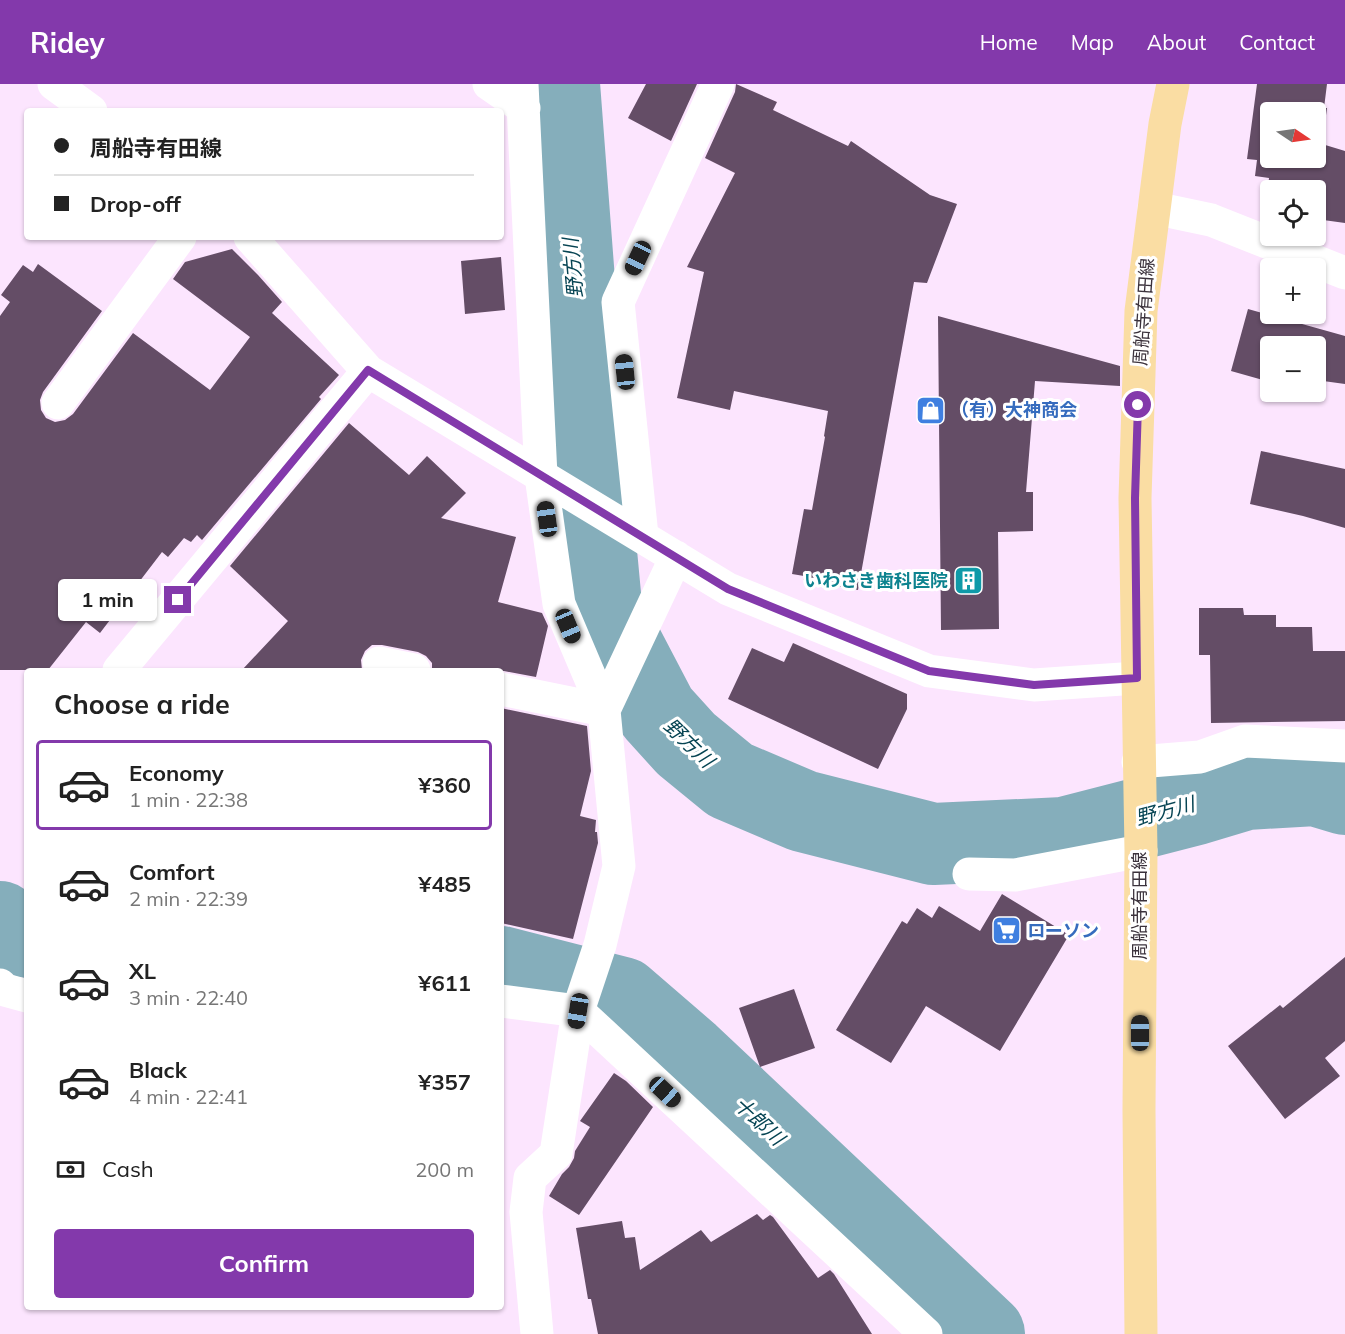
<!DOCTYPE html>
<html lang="en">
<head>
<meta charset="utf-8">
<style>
  :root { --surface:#fff; --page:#f6f6f6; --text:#222; --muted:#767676; --line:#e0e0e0; --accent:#8339ab }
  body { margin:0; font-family:Mulish,"Noto Sans JP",sans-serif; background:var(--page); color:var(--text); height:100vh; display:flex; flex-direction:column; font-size:22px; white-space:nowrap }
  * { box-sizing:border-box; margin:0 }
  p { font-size:20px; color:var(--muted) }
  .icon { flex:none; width:33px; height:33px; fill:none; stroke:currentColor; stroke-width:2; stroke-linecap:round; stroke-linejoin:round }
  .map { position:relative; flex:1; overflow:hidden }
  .details { position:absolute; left:24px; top:584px; width:480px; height:642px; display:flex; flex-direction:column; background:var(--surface); border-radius:6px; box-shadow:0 2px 4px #0004 }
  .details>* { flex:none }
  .top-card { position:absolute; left:24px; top:24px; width:480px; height:132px; border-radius:6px; box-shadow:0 2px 4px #0004; display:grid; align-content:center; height:132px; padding:0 30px; background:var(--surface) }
  .needle { width:39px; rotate:103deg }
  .tools { position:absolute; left:1260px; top:18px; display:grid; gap:12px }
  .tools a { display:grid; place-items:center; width:66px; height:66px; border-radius:6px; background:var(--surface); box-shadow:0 2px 4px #0004; font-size:30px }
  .end { position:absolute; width:27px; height:27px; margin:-14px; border:8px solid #8339ab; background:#fff; box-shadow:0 0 0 3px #fff }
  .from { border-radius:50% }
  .bubble { position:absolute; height:42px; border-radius:6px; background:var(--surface); box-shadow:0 2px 4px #0004; font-size:20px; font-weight:700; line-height:42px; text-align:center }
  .car { position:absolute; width:18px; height:36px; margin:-18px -9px; border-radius:8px; box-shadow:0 0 4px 2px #0007; background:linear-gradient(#222 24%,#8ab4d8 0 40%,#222 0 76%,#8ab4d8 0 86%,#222 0) }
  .top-card b { display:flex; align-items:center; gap:21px; height:57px; font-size:22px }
  .top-card b+b { border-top:2px solid var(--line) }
  .top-card i { width:15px; height:15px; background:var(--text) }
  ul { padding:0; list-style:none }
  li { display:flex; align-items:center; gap:18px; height:90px; margin:0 12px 9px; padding:0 18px; border:3px solid transparent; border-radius:6px }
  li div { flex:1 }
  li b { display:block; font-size:22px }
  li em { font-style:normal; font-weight:700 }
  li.current { border-color:var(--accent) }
  li>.icon { width:54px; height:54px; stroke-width:1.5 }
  h2 { padding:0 30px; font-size:27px; line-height:72px }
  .pay { display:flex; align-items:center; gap:15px; height:66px; padding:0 30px; font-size:22px }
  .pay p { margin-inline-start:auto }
  .button { display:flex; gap:12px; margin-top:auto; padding:12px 30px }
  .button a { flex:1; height:69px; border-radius:6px; background:var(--accent); color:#fff; font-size:24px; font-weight:700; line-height:69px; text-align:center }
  header { display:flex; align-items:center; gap:36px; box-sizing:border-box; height:84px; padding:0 30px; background:var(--accent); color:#fff }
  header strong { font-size:28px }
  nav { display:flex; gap:33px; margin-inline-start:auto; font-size:21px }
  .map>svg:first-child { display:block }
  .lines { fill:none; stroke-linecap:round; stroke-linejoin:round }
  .river { stroke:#85aebb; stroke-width:82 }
  .building { fill:#644d66; fill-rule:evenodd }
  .minor { stroke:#fff; stroke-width:33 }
  .major { stroke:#fadda3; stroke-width:33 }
  .route { stroke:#8339ab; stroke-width:8 }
  .labels { text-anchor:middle; stroke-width:6; stroke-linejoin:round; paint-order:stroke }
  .street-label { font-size:18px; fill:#3b323c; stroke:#fff }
  .shop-label { font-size:18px; font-weight:bold; fill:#366cbe; stroke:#fff; text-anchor:start }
  .culture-label { font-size:18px; font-weight:bold; fill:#0d838f; stroke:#fff; text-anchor:end }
  .water-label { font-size:20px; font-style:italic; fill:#064453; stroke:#fff }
</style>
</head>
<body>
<header>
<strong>Ridey</strong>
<nav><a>Home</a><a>Map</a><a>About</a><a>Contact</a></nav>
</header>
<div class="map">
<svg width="1345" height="1250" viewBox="0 0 1345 1250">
  <rect width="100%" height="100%" fill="#fce5fe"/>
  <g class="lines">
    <path class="river" d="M559 0 589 393 601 521 657 628 686 660 730 696 803 727 933 760 1064 754 1196 720 1246 705 1315 701 1345 710
      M0 838 8 844 27 853
      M501 883 622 914 688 971 984 1250"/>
  </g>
  <path class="building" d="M646 0H697L671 57 628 34Z
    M736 0 777 18 773 26 848 62 851 57 930 111 957 120 927 199 914 198 858 506 803 496 804 492 792 490 804 425 812 426 825 353 824 352 828 327 734 307 730 326 677 314 704 188 687 183 735 89 705 74 735 8Z
    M1257 0H1327L1324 24H1327L1322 60 1345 67V139L1316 135V106H1270V129L1265 128 1269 94 1255 92 1257 76 1247 75ZM1270 28H1316V74H1270Z
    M232 165 258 191 282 218 272 229 339 291 319 313 321 315 202 456 197 451 191 458 184 454 168 473 162 468 100 549 86 538 48 586H0V232L10 218 1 211 23 181 33 188 38 180 102 227 43 308 40 316 41 326 46 334 55 338 65 336 73 330 133 249 210 306 250 253 173 195 185 178Z
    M501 173 505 226 465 230 461 177Z
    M1248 225 1345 252V300L1316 296V262H1270V298L1231 287Z
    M938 232 1120 282V302L1035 297 1026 408H1033V447L998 448 999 545 941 546Z
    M349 339 409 391 427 372 466 409 441 434 516 453 498 518 542 529 548 542 536 593 504 587 432 586V579L426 572 418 568 382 561H372L365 567 361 576 362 586H242L288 537 230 482Z
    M1261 367 1345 385V444L1303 432 1250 420Z
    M1199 524H1243L1244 531H1276V543H1312L1313 567H1345V637L1211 639 1210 571H1199Z
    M793 559 907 610V625L878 685 728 615 752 564 784 578Z
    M501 624 587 642 591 687 580 732 596 736 595 748H597L598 759 573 855 501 839Z
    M1002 810 1069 851 1000 967 926 922 891 979 836 946 902 837 907 840 917 824 932 834 939 822 980 847Z
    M1345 873V957L1325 974 1340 992 1285 1035 1228 962 1280 921 1283 924Z
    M794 905 815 964 760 983 739 924Z
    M614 989 626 997 653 1023 579 1131 549 1112 562 1090 569 1083 574 1074 575 1067 590 1043 580 1037Z
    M757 1130 763 1136 770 1131 773 1133 818 1194 830 1186 834 1190 872 1250H598L591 1215H588L576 1144 622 1137 625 1154 635 1153 640 1186 701 1146 711 1158Z"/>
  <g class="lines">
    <path class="minor" d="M54 0 91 27
      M489 0 524 24
      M522 0 541 392 559 520 604 626 619 782 600 861 578 927 556 1070 530 1094 526 1128 537 1250
      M1154 124 1211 136 1345 189
      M250 153 368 287 728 505 929 587 1034 601 1137 594
      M58 319 180 153
      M642 452 618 218 718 0
      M379 579 414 586
      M119 586 368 287
      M501 605 604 626
      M604 626 676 473
      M1138 678 1200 673 1245 657 1345 662
      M969 790 1015 791 1141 767
      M0 901 5 906 27 912
      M501 917 578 927 926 1250"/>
    <path class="major" d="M1141 1250 1139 1026 1141 767 1135 414 1141 227 1165 40 1173 0"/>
  </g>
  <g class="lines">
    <path class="route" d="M178 516 368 286 728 505 929 587 1034 601 1137 594 1135 414 1138 321"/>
  </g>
  <defs>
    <symbol id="shop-square" viewBox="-11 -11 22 22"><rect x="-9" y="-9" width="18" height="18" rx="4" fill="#3f7fe0" stroke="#fff"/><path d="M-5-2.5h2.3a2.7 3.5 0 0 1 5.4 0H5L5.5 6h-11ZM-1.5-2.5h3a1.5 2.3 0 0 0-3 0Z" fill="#fff"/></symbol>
    <symbol id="building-square" viewBox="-11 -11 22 22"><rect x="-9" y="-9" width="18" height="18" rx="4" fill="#0f9aa8" stroke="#fff"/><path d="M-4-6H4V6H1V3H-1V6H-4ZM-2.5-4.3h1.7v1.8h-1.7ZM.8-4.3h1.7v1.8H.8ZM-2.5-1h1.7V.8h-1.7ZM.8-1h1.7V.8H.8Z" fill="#fff"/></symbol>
    <symbol id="supermarket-square" viewBox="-11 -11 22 22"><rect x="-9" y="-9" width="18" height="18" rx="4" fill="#3f7fe0" stroke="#fff"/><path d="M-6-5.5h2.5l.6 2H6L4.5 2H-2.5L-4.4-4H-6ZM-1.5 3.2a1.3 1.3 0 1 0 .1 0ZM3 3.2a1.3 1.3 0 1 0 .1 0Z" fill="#fff"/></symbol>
  </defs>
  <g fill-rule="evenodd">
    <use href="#shop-square" x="914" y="310" width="33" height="33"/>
    <use href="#building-square" x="952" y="480" width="33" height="33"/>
    <use href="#supermarket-square" x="990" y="830" width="33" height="33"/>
  </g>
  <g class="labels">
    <g class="street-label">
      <text transform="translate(1144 228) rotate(-86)" y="6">周船寺有田線</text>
      <text transform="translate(1140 822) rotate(-90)" y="6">周船寺有田線</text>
    </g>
    <g class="shop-label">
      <text x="951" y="332">（有）大神商会</text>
      <text x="1027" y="853">ローソン</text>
    </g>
    <g class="culture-label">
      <text x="948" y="503">いわさき歯科医院</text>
    </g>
    <g class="water-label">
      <text transform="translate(573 184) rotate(-95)" y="7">野方川</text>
      <text transform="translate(689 659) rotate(44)" y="7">野方川</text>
      <text transform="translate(1165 727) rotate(-15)" y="7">野方川</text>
      <text transform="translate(759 1037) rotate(43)" y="7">十郎川</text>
    </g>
  </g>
</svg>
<div class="tools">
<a><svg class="needle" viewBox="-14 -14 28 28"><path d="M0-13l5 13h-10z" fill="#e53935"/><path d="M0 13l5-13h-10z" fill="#767676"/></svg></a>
<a><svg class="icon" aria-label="locate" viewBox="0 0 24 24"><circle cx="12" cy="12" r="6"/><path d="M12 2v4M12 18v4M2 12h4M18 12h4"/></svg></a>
<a>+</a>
<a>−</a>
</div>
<i class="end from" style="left:1138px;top:321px"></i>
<i class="end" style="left:178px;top:516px"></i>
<div class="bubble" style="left:58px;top:495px;width:99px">1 min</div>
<i class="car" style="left:638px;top:174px;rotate:205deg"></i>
<i class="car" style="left:625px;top:288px;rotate:354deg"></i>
<i class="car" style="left:547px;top:435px;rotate:352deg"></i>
<i class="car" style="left:568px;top:542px;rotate:157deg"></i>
<i class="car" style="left:578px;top:927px;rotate:189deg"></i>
<i class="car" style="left:1140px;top:949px;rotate:0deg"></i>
<i class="car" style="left:665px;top:1008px;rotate:133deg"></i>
<div class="top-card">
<b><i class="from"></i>周船寺有田線</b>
<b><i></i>Drop-off</b>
</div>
<section class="details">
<h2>Choose a ride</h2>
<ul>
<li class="current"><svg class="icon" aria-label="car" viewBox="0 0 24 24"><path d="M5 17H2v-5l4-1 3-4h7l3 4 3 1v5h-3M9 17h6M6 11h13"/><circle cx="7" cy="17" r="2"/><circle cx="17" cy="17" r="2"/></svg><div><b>Economy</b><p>1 min · 22:38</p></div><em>¥360</em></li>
<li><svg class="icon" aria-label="car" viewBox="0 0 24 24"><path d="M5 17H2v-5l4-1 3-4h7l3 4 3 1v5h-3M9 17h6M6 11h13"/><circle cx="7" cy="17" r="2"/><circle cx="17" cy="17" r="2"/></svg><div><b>Comfort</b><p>2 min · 22:39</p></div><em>¥485</em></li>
<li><svg class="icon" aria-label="car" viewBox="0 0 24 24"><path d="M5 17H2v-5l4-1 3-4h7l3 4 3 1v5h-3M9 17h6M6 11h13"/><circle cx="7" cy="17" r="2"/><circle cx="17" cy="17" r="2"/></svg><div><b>XL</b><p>3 min · 22:40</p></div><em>¥611</em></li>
<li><svg class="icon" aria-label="car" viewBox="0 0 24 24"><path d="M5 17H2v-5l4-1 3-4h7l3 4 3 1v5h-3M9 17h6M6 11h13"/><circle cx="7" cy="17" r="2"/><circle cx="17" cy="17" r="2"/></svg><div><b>Black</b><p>4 min · 22:41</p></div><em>¥357</em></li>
</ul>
<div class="pay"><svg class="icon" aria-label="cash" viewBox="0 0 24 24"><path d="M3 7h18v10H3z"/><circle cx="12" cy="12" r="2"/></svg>Cash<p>200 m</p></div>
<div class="button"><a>Confirm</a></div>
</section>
</div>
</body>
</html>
